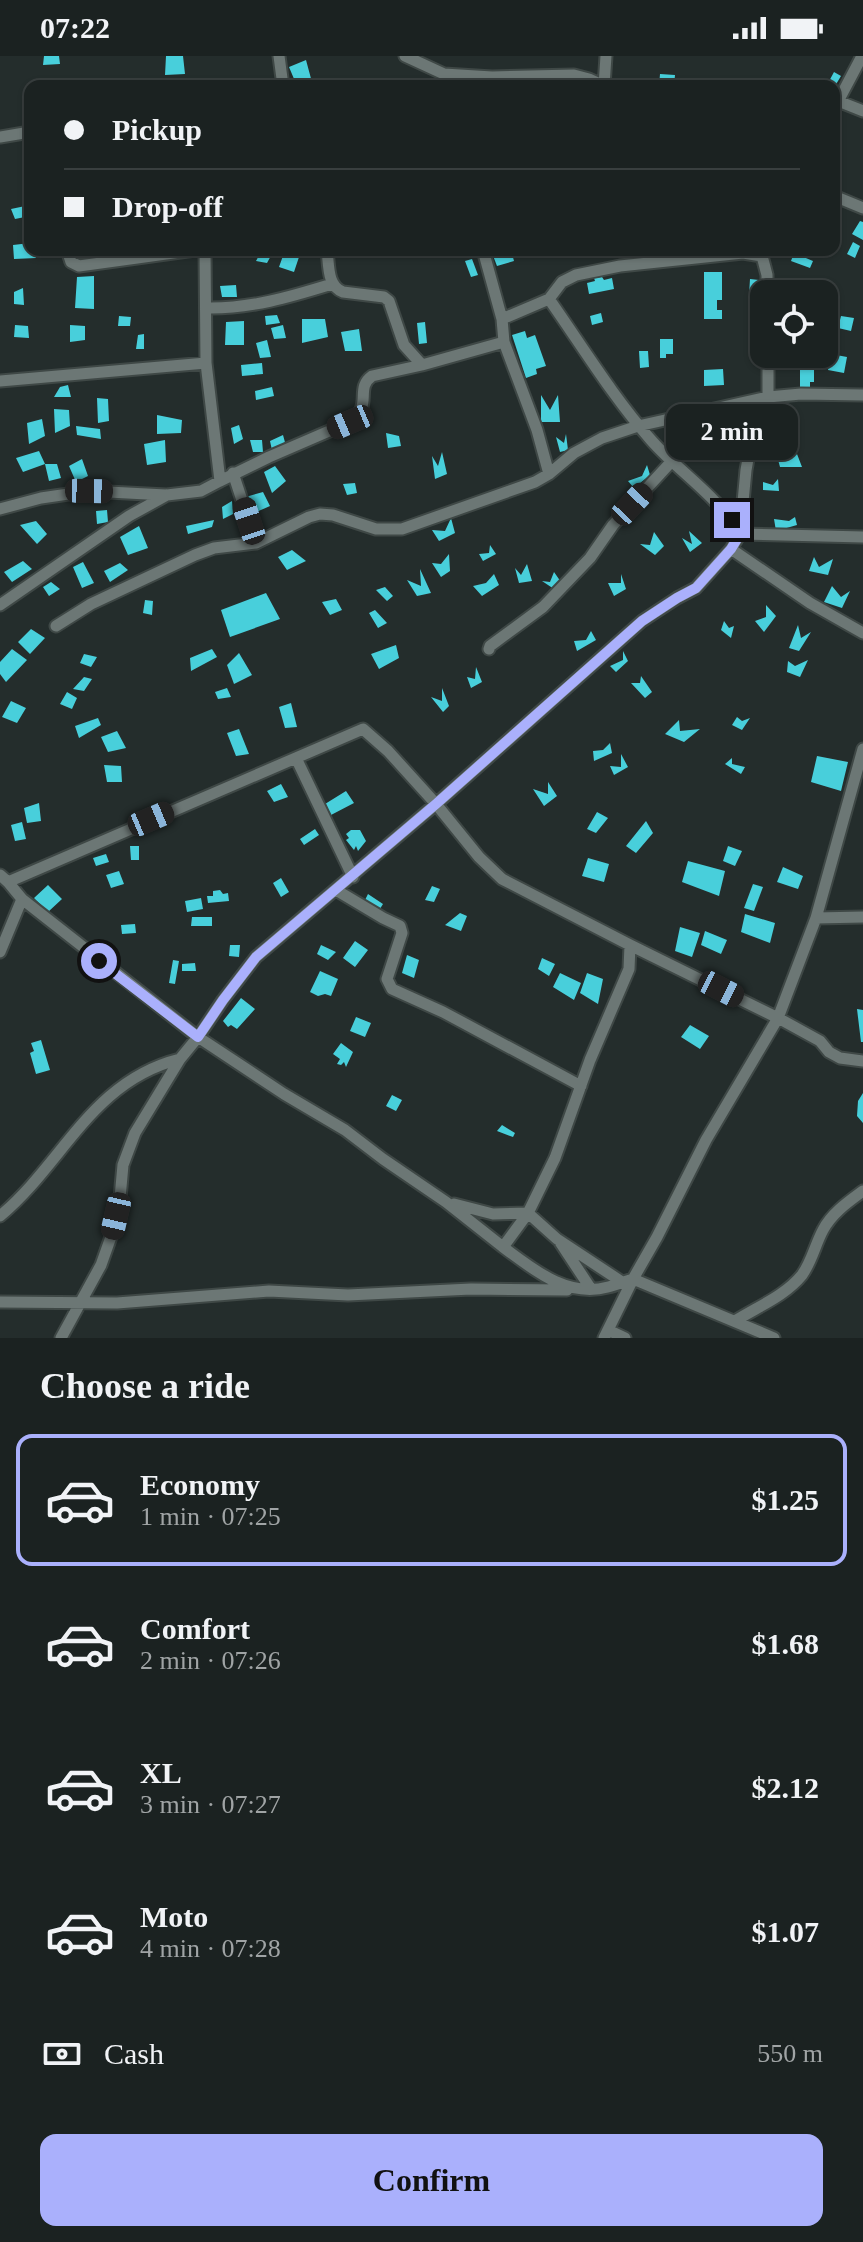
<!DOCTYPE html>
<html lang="en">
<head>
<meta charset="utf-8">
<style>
  :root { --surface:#1b2221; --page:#242a2a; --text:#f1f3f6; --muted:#a0a4a5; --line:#393f3f; --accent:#aab0fc }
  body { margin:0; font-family:Georgia,serif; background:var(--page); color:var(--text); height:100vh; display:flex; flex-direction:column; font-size:30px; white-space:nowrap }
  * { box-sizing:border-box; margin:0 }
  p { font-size:26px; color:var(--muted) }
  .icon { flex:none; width:44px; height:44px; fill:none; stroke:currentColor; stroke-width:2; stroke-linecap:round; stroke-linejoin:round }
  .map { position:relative; height:1282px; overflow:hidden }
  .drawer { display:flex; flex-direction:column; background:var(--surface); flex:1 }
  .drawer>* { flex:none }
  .hud { position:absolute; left:24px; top:24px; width:816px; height:176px; border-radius:16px; box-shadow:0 2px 6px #0004,0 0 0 2px var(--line); display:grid; align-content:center; height:176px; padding:0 40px; background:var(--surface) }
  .buttons { position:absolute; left:750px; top:224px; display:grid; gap:16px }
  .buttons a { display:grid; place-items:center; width:88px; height:88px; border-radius:16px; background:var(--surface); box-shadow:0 2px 6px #0004,0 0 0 2px var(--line); font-size:40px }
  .end { position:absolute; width:36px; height:36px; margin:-18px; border:10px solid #aab0fc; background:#111; box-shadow:0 0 0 4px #111 }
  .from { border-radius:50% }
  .bubble { position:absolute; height:56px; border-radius:16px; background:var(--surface); box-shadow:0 2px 6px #0004,0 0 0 2px var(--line); font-size:26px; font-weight:700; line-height:56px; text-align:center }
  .car { position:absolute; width:24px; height:48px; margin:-24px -12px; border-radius:10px; box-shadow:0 0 6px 2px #0007; background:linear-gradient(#222 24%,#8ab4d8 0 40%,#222 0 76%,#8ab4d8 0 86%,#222 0) }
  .hud b { display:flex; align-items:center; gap:28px; height:76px; font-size:30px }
  .hud b+b { border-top:2px solid var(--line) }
  .hud i { width:20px; height:20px; background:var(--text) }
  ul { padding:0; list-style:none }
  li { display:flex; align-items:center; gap:24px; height:132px; margin:0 16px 12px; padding:0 24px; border:4px solid transparent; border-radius:16px }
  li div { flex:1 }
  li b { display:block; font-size:30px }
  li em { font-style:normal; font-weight:700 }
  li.current { border-color:var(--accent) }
  li>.icon { width:72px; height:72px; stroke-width:1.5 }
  h2 { padding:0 40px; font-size:36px; line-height:96px }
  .pay { display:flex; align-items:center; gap:20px; height:88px; padding:0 40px; font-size:30px }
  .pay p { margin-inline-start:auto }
  .cta { display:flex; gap:16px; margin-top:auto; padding:16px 40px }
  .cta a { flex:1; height:92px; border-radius:16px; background:var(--accent); color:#111; font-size:32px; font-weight:700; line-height:92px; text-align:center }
  .status { display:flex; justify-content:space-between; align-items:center; height:56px; padding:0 40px; background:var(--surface); direction:ltr }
  .status svg { height:22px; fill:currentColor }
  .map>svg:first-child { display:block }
  .building { fill:#48cfdb }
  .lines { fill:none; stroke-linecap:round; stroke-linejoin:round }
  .minor-casing { stroke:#3f4846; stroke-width:15 }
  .minor { stroke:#6c7775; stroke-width:11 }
  .route { stroke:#aab0fc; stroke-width:10 }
</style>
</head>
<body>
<div class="status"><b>07:22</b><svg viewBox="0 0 49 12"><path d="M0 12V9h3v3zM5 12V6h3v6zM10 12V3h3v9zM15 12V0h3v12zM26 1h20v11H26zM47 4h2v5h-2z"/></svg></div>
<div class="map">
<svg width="863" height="1282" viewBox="0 0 863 1282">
  <rect width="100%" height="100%" fill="#242d2c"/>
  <path class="building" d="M44 0H59L60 8 43 9Z
    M166 0H183L185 18 165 19Z
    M306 4 313 30H297L289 11Z
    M834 16 841 20 835 30H829L827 29Z
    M660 18 675 19 674 30H659Z
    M719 23 735 24V30H718Z
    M30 149V160L15 163 11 153Z
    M860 165 863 166V184L852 178Z
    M853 186 860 190 855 202 847 198Z
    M30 187V194H35L36 202 14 203 13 189Z
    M262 194 273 196 267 207 256 205Z
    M502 194H511L514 205 497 210 492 197Z
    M284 197 299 201 294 216 279 211Z
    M794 197 813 205 810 212 791 205Z
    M472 203 478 219 471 221 465 205Z
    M704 216H722V244H717V254H722V263H704Z
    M94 220V253L75 252 77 221Z
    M602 221 604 224 612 222 614 233 589 238 587 227 595 225 594 222Z
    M750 223 759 224 758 239H749Z
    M236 229 237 241H222L220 230Z
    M23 232 24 249 14 248V236Z
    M601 257 603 266 592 269 590 260Z
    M277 259 280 267 266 269 265 260Z
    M119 260 131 261 130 270H118Z
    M841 260 854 262 851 275 838 272Z
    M302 263H325L328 281 302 287Z
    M244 265V289H225L226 266Z
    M425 266 427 287 419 288 417 267Z
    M15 269 28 270 29 282 14 281Z
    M70 269 85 270V284L70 286Z
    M283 269 286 282 274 283 271 272Z
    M359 273 362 295H345L341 276Z
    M525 275 527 282 535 279 546 310 536 313 537 318 526 322 512 279Z
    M144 278V293H136L138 279Z
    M660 283H673V298H666V302H660Z
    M267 284 271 301 260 302 256 287Z
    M639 295H648L649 311 640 312Z
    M831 298 847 301 844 317 828 314Z
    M262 307 263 318 242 320 241 309Z
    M723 313 724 329 704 330V314Z
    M800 314H814V326H810V332H800Z
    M68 329 71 341H54L60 331Z
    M272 331 274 340 256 344 255 335Z
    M541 339 550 354 558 339 560 366H541Z
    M97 342 108 343 109 365 98 367Z
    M54 353 69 354 70 370 55 377Z
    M157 359 182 364 181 377 157 378Z
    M42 363 45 380 29 388 27 367Z
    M239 369 243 383 234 388 231 372Z
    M76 370 100 373 101 383 77 379Z
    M386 377 399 380 401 390 388 392Z
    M566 378 568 394 560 396 556 381 564 387Z
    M283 379 286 390 273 399 270 385Z
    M165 384 166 406 147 409 144 388Z
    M250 384H262L263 396H253Z
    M39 395 45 408H57L61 422 49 425 45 408 23 416 16 402Z
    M442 396 447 418 435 423 432 400 438 410Z
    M797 398 802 411H780L777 400 791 402Z
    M82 403 88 420 76 426 69 410Z
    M647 409 650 419 634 432 628 425 642 420Z
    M275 410 286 425 272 437 264 416Z
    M778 423 779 435 763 434V426L773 429Z
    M355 427 357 437 347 439 343 428Z
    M263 436 270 450 252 458 242 442Z
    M232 445 233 458 223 463 222 451Z
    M107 454 108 466 97 468 96 455Z
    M795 461 797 469 776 475 774 463 789 465Z
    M451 462 455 477 439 485 432 474 445 475Z
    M214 464 212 471 188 478 186 470Z
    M36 465 47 478 37 488 20 469Z
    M139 470 148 492 128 499 120 481Z
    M689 475 702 487 690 496 682 482 692 488Z
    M654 476 664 490 655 499 640 488 650 489Z
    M490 489 496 498 483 505 479 498 489 497Z
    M292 494 306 505 287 514 278 501Z
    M449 498 450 515 441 521 432 507 441 508Z
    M814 501 819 511 833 503 828 519 809 515Z
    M23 505 32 513 12 526 4 516Z
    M83 506 94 527 82 532 73 511Z
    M120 507 128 514 110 526 104 515Z
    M527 508 532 525 519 527 515 512 521 519Z
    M420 513 431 537 417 540 407 524 421 530Z
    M554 516 561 526 554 533 542 525 550 526Z
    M494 518 499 529 482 540 473 530 486 527Z
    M621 518 626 533 614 540 608 527H621Z
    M51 526 60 533 49 540 43 531Z
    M832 530 841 541 850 535 842 552 824 546Z
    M385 531 393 540 387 545 376 534Z
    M266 537 280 563 230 581 221 554Z
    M336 543 342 554 330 559 322 546Z
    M145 544 153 545 152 559 143 557Z
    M766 549 776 560 764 576 755 565 766 561Z
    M375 554 387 567 378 572 369 557Z
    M724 565 729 572 734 570 731 582 721 574Z
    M798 569 801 582 811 576 799 595 789 592Z
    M31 573 45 582 30 598 18 586Z
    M591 575 596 584 577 595 574 585 586 584Z
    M396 589 399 602 379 613 371 598Z
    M12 593 27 604 6 626 0 618V606Z
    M212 593 217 601 191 615 190 602Z
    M623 595 628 605 616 616 610 610 623 604Z
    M239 597 252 619 234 628 227 609Z
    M84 598 97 601 91 611 80 607Z
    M808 604 800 621 787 616 788 605 795 610Z
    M476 611 482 626 471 632 467 621 475 623Z
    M641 620 652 636 645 642 631 627H640Z
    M84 621 92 623 84 635 73 633Z
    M227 632 231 641 218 643 215 636Z
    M442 632 449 650 443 656 431 641 442 645Z
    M67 636 77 642 72 653 60 648Z
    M11 645 26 652 17 667 2 661Z
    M291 647 297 671 285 672 279 651Z
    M737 661 742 665 750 662 742 674 732 669Z
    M98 662 101 669 79 682 75 670Z
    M679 664 680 675 700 673 684 686 665 678Z
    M239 673 249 698 236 700 227 677Z
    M117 675 126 692 108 696 101 681Z
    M610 687 612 697 594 705 593 695 603 694Z
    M621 698 628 711 614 719 610 710 621 711Z
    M817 700 848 706 841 735 811 726Z
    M732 702V708L745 711 741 718 725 708Z
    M104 709 121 710 122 726H107Z
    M548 726 557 740 544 750 533 733 548 738Z
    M281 728 288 741 274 746 267 735Z
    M346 735 354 747 331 759 325 748Z
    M39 747 41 765 27 767 24 752Z
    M597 756 608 762 596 777 587 773Z
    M646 765 653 777 636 797 626 790Z
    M22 766 26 783 15 785 11 769Z
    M315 773 319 779 304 789 300 783Z
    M351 774H360L366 785 358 795 356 790 354 794 346 784 349 782 346 778Z
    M130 790H139V804H131Z
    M728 790 742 795 735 810 723 805Z
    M106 798 109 806 96 810 93 802Z
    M588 802 609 808 604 826 582 820Z
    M688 805 725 815 719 840 682 826Z
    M783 811 803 820 798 833 777 826Z
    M119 815 124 828 111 832 106 819Z
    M281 822 289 836 281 841 273 827Z
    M753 828 763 831 754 855 744 852Z
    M48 829 62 843 48 856 34 842Z
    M432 830 440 833 434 846 425 844Z
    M220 834 223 838 228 837 229 845 208 847 207 840H213V835Z
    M368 838 383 848 378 856 376 850H368L369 846 365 844Z
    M201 842 203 853 187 856 185 845Z
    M460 857 467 860 461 875 445 869Z
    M745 858 775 867 770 887 741 876Z
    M192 861H212V870H191Z
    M135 868 136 877 122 878 121 869Z
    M680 871 700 877 692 901 675 895Z
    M705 875 727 884 721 898 701 889Z
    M355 885 368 894 355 911 343 902Z
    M230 889H240L239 901 229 900Z
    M321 889 336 896 328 904 317 898Z
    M407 899 419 904 414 922 402 917Z
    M542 902 555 908 549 920 538 913Z
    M173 904 179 905 175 928 169 927Z
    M195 907 196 915H182V908Z
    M320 915 338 923 331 940 325 938 318 940 310 936Z
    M560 917 581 927 574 944 553 931Z
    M587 917 603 923 598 948 580 937Z
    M241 942 255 953 237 973 231 969 228 971 223 965Z
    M857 953 863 954V986H861Z
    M356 961 371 967 365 981 350 975Z
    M690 969 709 980 700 993 681 981Z
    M41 984 50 1014 36 1018 30 997 34 995 31 987Z
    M341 987 353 996 346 1011 344 1006 341 1009 337 1008 340 1003 333 998Z
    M863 1037V1067L857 1060 858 1045Z
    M392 1039 402 1044 396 1055 386 1050Z
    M502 1069 515 1077 513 1081 497 1075Z"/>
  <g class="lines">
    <defs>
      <path id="minor" d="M279 0 283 30
        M405 0 444 18 492 21 574 19 589 23 604 30
        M604 30 606 0
        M838 45 863 55
        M834 53 862 0
        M0 81 30 76
        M834 140 863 152
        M67 194 71 206 79 210 195 194
        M327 194C329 209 327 230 343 236L384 241 389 245 404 289 422 309
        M483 194 502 263 549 243C582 290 613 341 651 384 679 416 719 441 740 478
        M762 200 767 219V238
        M549 243 562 226 576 219 620 210 743 197 762 200 764 194
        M206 252C250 253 290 241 332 228
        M502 263 504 286 537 374 549 418
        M768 298V341
        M0 325 206 307
        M233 417 256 487
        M220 425 269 401 350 366C374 349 354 333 372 320L422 309 504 286
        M0 453 41 442 89 435 166 439
        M740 478 863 481
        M731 493 810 547 863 577
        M0 549 129 460 167 439 201 435 220 425 206 307 205 194
        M56 570 91 548 195 499 214 492 256 487 309 461 320 458 333 459 376 473H402L535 426 549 418 574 397 602 382 638 370 768 341 801 338 863 339
        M489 593 490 590 543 551 590 502 613 469 671 406
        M296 702 353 821
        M0 819 8 826 22 843 198 981 284 1038 345 1074 383 1103 446 1146 503 1191 528 1157 555 1102 590 1004 629 913 630 889
        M8 826 363 673 388 695 436 748 479 801 502 823 630 889 778 962 820 985 829 996 840 1002 863 1005
        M336 834 383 862 400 870 402 877 387 923 392 933 443 956 581 1030
        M816 862 863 861
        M0 896 22 843
        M454 1148 493 1158 528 1157 557 1183 622 1226
        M0 1160C63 1108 91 1025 180 1003
        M560 1186 591 1233
        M503 1191C534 1214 567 1242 608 1231 617 1229 625 1225 633 1223L657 1181 706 1084 778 962 816 862 863 693
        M0 1246 117 1247 269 1235 348 1239 471 1233 567 1234
        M735 1265C757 1251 785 1240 802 1219 812 1205 815 1189 823 1174 832 1157 848 1146 863 1135
        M608 1274 625 1282
        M61 1282 101 1209 112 1178 120 1142 123 1109 135 1077 180 1003 198 981 223 944 256 901 436 748 642 565 677 542 696 532 731 493 740 478 746 414 759 343
        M604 1282 633 1223 774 1282"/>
    </defs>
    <use href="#minor" class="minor-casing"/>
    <use href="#minor" class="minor"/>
  </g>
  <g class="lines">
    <path class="route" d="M99 905 198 981 223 944 256 901 436 748 642 565 677 542 696 532 731 493 740 478 732 464"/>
  </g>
</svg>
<div class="buttons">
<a><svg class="icon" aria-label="locate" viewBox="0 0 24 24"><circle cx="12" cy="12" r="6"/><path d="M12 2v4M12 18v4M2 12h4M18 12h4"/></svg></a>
</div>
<i class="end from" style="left:99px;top:905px"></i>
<i class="end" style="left:732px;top:464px"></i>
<div class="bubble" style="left:666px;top:348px;width:132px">2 min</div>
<i class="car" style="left:350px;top:366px;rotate:247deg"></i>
<i class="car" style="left:89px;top:435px;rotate:91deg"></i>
<i class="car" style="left:632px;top:448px;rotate:43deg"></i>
<i class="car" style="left:249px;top:465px;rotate:342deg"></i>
<i class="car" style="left:151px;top:763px;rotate:67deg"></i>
<i class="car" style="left:721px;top:933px;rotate:117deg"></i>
<i class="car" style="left:116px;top:1160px;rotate:193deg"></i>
<div class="hud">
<b><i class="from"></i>Pickup</b>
<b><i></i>Drop-off</b>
</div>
</div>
<section class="drawer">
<h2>Choose a ride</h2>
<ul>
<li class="current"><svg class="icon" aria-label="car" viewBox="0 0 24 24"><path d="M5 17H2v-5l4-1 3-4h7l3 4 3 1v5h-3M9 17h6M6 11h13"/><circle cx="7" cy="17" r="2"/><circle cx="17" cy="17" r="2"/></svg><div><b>Economy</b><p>1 min · 07:25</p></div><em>$1.25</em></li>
<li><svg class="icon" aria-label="car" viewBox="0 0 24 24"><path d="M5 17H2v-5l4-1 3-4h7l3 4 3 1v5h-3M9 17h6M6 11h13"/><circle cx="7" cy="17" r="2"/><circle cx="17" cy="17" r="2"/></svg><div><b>Comfort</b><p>2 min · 07:26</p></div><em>$1.68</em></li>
<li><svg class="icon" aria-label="car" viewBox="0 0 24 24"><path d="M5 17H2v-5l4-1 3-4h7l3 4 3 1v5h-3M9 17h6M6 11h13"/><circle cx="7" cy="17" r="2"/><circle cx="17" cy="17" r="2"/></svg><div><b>XL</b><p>3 min · 07:27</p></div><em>$2.12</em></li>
<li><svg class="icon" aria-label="car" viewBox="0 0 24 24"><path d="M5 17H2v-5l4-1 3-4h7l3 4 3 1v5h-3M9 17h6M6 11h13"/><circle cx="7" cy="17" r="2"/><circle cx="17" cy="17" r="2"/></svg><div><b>Moto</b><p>4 min · 07:28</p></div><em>$1.07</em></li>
</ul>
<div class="pay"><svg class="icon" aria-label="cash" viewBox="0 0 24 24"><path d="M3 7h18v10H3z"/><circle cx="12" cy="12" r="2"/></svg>Cash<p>550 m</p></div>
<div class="cta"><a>Confirm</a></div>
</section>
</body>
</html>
